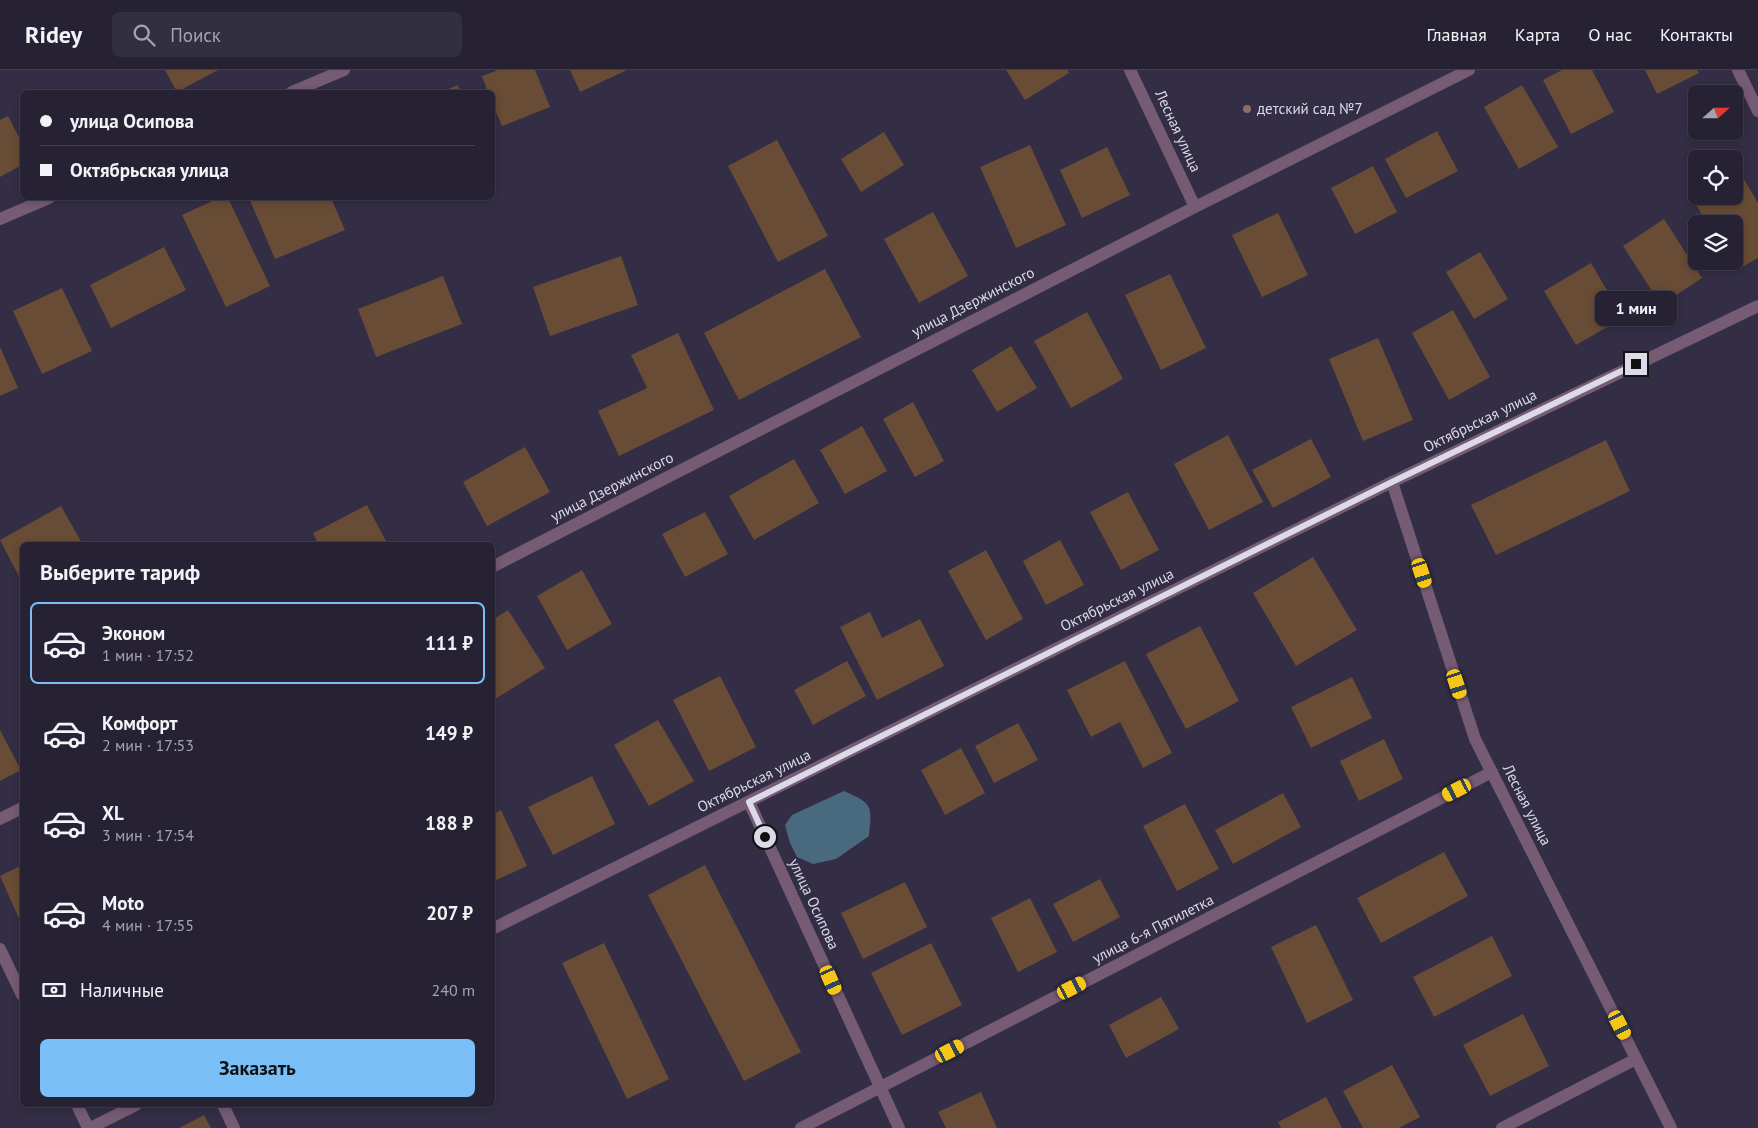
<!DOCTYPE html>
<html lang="ru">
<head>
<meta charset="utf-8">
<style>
  :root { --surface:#262234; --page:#322f40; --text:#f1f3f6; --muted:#a4a4ac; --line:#423f4f; --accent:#7abff8 }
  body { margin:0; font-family:"PT Sans",sans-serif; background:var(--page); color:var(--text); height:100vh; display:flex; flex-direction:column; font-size:19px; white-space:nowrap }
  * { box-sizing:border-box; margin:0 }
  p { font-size:16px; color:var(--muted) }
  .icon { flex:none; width:28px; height:28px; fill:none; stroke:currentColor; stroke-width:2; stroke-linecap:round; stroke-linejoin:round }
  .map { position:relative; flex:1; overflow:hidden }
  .sheet { position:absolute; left:20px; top:472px; width:475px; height:565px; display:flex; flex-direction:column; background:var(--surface); border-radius:8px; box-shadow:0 2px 8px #0003,0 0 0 1px var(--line) }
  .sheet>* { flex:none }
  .guide { position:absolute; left:20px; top:20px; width:475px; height:110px; border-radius:8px; box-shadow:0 2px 8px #0003,0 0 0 1px var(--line); display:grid; align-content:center; height:110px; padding:0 20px; background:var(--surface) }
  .needle { width:32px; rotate:69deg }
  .controls { position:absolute; left:1688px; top:15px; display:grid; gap:10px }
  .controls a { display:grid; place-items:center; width:55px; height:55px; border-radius:8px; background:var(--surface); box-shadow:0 2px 8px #0003,0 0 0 1px var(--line); font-size:25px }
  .end { position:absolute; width:22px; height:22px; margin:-11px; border:6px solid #dcd9e8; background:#111; box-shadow:0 0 0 2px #111 }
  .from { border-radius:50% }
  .bubble { position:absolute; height:35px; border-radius:8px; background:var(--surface); box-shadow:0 2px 8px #0003,0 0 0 1px var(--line); font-size:16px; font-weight:700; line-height:35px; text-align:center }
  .car { position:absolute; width:15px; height:30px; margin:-15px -8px; border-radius:6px; box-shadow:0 0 4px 1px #0007; background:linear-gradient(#f5c518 24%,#345 0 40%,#f5c518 0 76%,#345 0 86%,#f5c518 0) }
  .guide b { display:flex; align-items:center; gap:18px; height:48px; font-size:19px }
  .guide b+b { border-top:1px solid var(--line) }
  .guide i { width:12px; height:12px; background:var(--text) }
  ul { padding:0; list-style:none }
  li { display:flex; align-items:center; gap:15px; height:82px; margin:0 10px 8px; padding:0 10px; border:2px solid transparent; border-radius:8px }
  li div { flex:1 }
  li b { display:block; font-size:19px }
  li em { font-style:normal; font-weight:700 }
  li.active { border-color:var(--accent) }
  li>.icon { width:45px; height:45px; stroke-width:1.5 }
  h2 { padding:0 20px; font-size:22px; line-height:60px }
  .pay { display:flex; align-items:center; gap:12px; height:55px; padding:0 20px; font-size:19px }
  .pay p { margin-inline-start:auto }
  .button { display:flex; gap:10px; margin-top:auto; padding:10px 20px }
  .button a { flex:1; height:58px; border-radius:8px; background:var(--accent); color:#111; font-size:20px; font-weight:700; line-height:58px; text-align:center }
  header { display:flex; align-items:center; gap:30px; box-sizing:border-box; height:70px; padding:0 25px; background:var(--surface); border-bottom:1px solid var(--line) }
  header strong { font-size:24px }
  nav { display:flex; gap:28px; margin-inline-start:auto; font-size:18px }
  .search { width:350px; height:45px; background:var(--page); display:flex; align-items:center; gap:12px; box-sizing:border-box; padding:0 18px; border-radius:8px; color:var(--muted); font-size:19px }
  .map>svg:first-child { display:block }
  .water { fill:#49697f }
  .building { fill:#684c35 }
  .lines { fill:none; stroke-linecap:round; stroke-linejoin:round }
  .minor { stroke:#755b74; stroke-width:12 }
  .route { stroke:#dcd9e8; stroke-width:6 }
  .education-dot { fill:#8d6e63; stroke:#332e45; stroke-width:2 }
  .labels { text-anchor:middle; stroke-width:4; stroke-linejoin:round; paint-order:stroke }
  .poi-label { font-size:15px; fill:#dcd9e8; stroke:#332e45; text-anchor:start }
  .street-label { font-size:15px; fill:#dcd9e8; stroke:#332e45 }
</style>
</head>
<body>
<header>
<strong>Ridey</strong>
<div class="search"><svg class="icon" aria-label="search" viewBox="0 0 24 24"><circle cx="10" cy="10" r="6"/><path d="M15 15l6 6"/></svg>Поиск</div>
<nav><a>Главная</a><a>Карта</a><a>О нас</a><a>Контакты</a></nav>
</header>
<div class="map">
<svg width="1758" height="1058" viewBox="0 0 1758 1058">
  <rect width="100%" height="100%" fill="#332e45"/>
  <path class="water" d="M844 721C873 734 872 735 869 766L836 789 813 794 797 787 790 773 785 755 792 745Z"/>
  <path class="building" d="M165 0H218L177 22Z
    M498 0H535L550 37 502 56 492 33V22H488L482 6Z
    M570 0H627L580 22Z
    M1006 0H1067L1069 3 1025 30Z
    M1562 0H1592L1614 42 1571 64 1543 10Z
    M1645 0H1697L1699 3 1657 24Z
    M458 15 461 22H441Z
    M1522 15 1558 77 1519 99 1484 37Z
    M8 46 22 73V95L0 107V50Z
    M1437 61 1458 101 1406 128 1385 89Z
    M884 62 904 95 861 122 841 89Z
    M777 70 828 166 778 192 728 96Z
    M1030 75 1066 155 1016 178 980 97Z
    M1107 77 1130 125 1082 148 1060 100Z
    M1373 96 1397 142 1355 164 1331 118Z
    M1743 108 1758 133V188L1735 201 1729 191H1734V154H1707L1697 136 1714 126H1734V114Z
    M219 128H228L270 216 226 237 182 145Z
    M249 128H331L345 160 275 189Z
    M933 142 968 206 919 233 884 169Z
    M1278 143 1308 205 1262 227 1232 165Z
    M1664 149 1702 208 1661 235 1623 176Z
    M164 177 186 220 111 258 90 215Z
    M1480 182 1508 229 1474 249 1446 202Z
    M621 186 638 235 550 266 533 217Z
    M1591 193 1623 248 1576 275 1544 221Z
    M825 199 861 267 739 330 704 263Z
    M1170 204 1206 278 1161 300 1125 225Z
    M443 206 462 254 376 287 358 239Z
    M62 218 92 281 42 304 13 241Z
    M1453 240 1490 307 1449 330 1412 263Z
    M1087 242 1123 309 1071 338 1034 271Z
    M678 263 714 340 619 386 598 341 647 318 631 285Z
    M1378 268 1413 350 1363 371 1329 289Z
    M1011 276 1037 318 997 342 972 300Z
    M0 277 18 318 0 326Z
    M913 332 944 391 915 407 883 349Z
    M862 356 887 401 845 424 820 380Z
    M1228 365 1263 432 1209 460 1174 394Z
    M1311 369 1331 407 1273 438 1252 400Z
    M1606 370 1630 421 1496 485 1471 435Z
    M525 377 550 422 487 456 463 412Z
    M794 389 819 433 754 470 729 426Z
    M1128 422 1159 480 1121 500 1090 442Z
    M367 435 388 475H319L313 463Z
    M61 436 83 475H22V512L0 470Z
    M705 442 728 484 685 507 662 464Z
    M1060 470 1084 515 1046 535 1023 491Z
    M986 480 1023 549 986 570 948 501Z
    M1313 487 1357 560 1296 596 1253 523Z
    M582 500 612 554 567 580 537 526Z
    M508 540 545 598 492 631V550Z
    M870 542 882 568 920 549 944 596 877 630 840 557Z
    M1200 556 1239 631 1186 659 1146 584Z
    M847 591 866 626 813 655 794 620Z
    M1125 591 1172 683 1143 698 1120 652 1091 667 1067 620Z
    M720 606 756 677 709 701 673 630Z
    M1352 607 1372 648 1311 678 1291 637Z
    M658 650 694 711 649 736 614 675Z
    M1018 653 1038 690 994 713 975 676Z
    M0 660 21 700 0 711Z
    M1384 669 1403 709 1359 731 1340 691Z
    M961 678 985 723 945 745 921 700Z
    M592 706 615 754 553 785 528 737Z
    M1283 723 1301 757 1233 794 1215 760Z
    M1185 734 1219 799 1177 821 1143 756Z
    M501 740 527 796 492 812V745Z
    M1444 782 1468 826 1381 873 1357 828Z
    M22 795V852L21 853 0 806Z
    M705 795 801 982 744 1011 648 825Z
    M1100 809 1120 847 1073 872 1053 834Z
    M905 812 927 857 863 889 841 843Z
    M1030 828 1057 882 1018 902 991 848Z
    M1316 855 1353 930 1307 953 1271 877Z
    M1492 866 1512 906 1434 947 1413 907Z
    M604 873 669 1009 627 1029 562 893Z
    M931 873 962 935 902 965 871 903Z
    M1161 927 1179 959 1126 988 1109 955Z
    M1523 944 1549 996 1490 1026 1463 975Z
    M1392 995 1420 1047 1399 1058H1363L1343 1021Z
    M981 1022 997 1058H946L938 1042Z
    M1326 1027 1342 1058H1281L1278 1052Z
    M204 1045 211 1058H179Z"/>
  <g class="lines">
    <path class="minor" d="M1130 0 1195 137
      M1738 0 1758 41
      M292 22 344 0
      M0 149 49 128
      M1392 412 1475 669 1671 1058
      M492 497 1195 137 1469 0
      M749 732 899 1058
      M0 749 22 738
      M492 859 1392 412 1758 236
      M0 879 22 925
      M77 1035 88 1058
      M223 1035 234 1058
      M90 1058 136 1035
      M801 1058 1492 702
      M1502 1058 1636 989"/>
  </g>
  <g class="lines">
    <path class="route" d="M765 767 749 732 1392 412 1636 294"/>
  </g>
  <circle class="education-dot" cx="1247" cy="39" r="5"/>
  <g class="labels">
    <g class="poi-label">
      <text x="1257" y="44">детский сад №7</text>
    </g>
    <g class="street-label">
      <text transform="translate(1178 61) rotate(65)" y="5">Лесная улица</text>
      <text transform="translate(973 232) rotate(-27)" y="5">улица Дзержинского</text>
      <text transform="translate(1480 351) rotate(-26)" y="5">Октябрьская улица</text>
      <text transform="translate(612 417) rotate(-27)" y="5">улица Дзержинского</text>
      <text transform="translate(1117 530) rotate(-26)" y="5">Октябрьская улица</text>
      <text transform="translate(754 711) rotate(-26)" y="5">Октябрьская улица</text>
      <text transform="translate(1527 735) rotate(63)" y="5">Лесная улица</text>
      <text transform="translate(814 834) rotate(65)" y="5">улица Осипова</text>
      <text transform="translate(1153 859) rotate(-27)" y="5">улица 6-я Пятилетка</text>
    </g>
  </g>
</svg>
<div class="controls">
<a><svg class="needle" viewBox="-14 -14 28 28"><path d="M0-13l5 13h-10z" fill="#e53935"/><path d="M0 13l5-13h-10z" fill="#a4a4ac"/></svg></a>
<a><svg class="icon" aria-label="locate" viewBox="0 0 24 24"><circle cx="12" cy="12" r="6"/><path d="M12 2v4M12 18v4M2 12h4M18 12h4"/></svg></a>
<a><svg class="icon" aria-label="layers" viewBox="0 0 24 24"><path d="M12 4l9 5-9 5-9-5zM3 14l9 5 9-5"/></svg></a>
</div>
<i class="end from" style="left:765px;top:767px"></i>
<i class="end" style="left:1636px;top:294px"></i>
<div class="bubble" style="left:1595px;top:221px;width:82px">1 мин</div>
<i class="car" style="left:1422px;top:503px;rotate:162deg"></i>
<i class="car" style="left:1457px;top:614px;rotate:162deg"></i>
<i class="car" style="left:1457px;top:720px;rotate:243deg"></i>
<i class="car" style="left:831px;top:910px;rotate:156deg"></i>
<i class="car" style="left:1072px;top:918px;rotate:63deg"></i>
<i class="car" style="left:1620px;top:955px;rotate:153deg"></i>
<i class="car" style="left:950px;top:981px;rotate:63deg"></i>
<div class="guide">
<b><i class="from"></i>улица Осипова</b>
<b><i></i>Октябрьская улица</b>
</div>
<section class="sheet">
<h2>Выберите тариф</h2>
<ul>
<li class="active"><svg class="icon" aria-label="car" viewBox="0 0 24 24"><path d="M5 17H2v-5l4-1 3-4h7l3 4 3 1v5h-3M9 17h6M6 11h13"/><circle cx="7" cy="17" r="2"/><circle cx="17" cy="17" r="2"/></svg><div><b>Эконом</b><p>1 мин · 17:52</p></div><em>111 ₽</em></li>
<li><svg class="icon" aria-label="car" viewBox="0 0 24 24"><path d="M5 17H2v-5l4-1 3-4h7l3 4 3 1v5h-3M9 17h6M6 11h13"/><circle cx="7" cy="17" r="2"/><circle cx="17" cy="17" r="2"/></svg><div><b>Комфорт</b><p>2 мин · 17:53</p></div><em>149 ₽</em></li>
<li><svg class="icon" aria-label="car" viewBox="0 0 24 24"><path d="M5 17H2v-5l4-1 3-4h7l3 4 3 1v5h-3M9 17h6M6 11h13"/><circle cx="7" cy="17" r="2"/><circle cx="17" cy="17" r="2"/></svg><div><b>XL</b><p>3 мин · 17:54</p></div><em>188 ₽</em></li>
<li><svg class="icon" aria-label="car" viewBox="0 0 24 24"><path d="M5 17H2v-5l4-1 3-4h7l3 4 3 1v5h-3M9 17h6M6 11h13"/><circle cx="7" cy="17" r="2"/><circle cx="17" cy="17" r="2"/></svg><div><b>Moto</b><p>4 мин · 17:55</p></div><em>207 ₽</em></li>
</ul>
<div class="pay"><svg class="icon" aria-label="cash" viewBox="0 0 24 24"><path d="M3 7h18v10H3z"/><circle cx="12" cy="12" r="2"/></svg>Наличные<p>240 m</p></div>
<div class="button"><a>Заказать</a></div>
</section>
</div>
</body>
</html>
